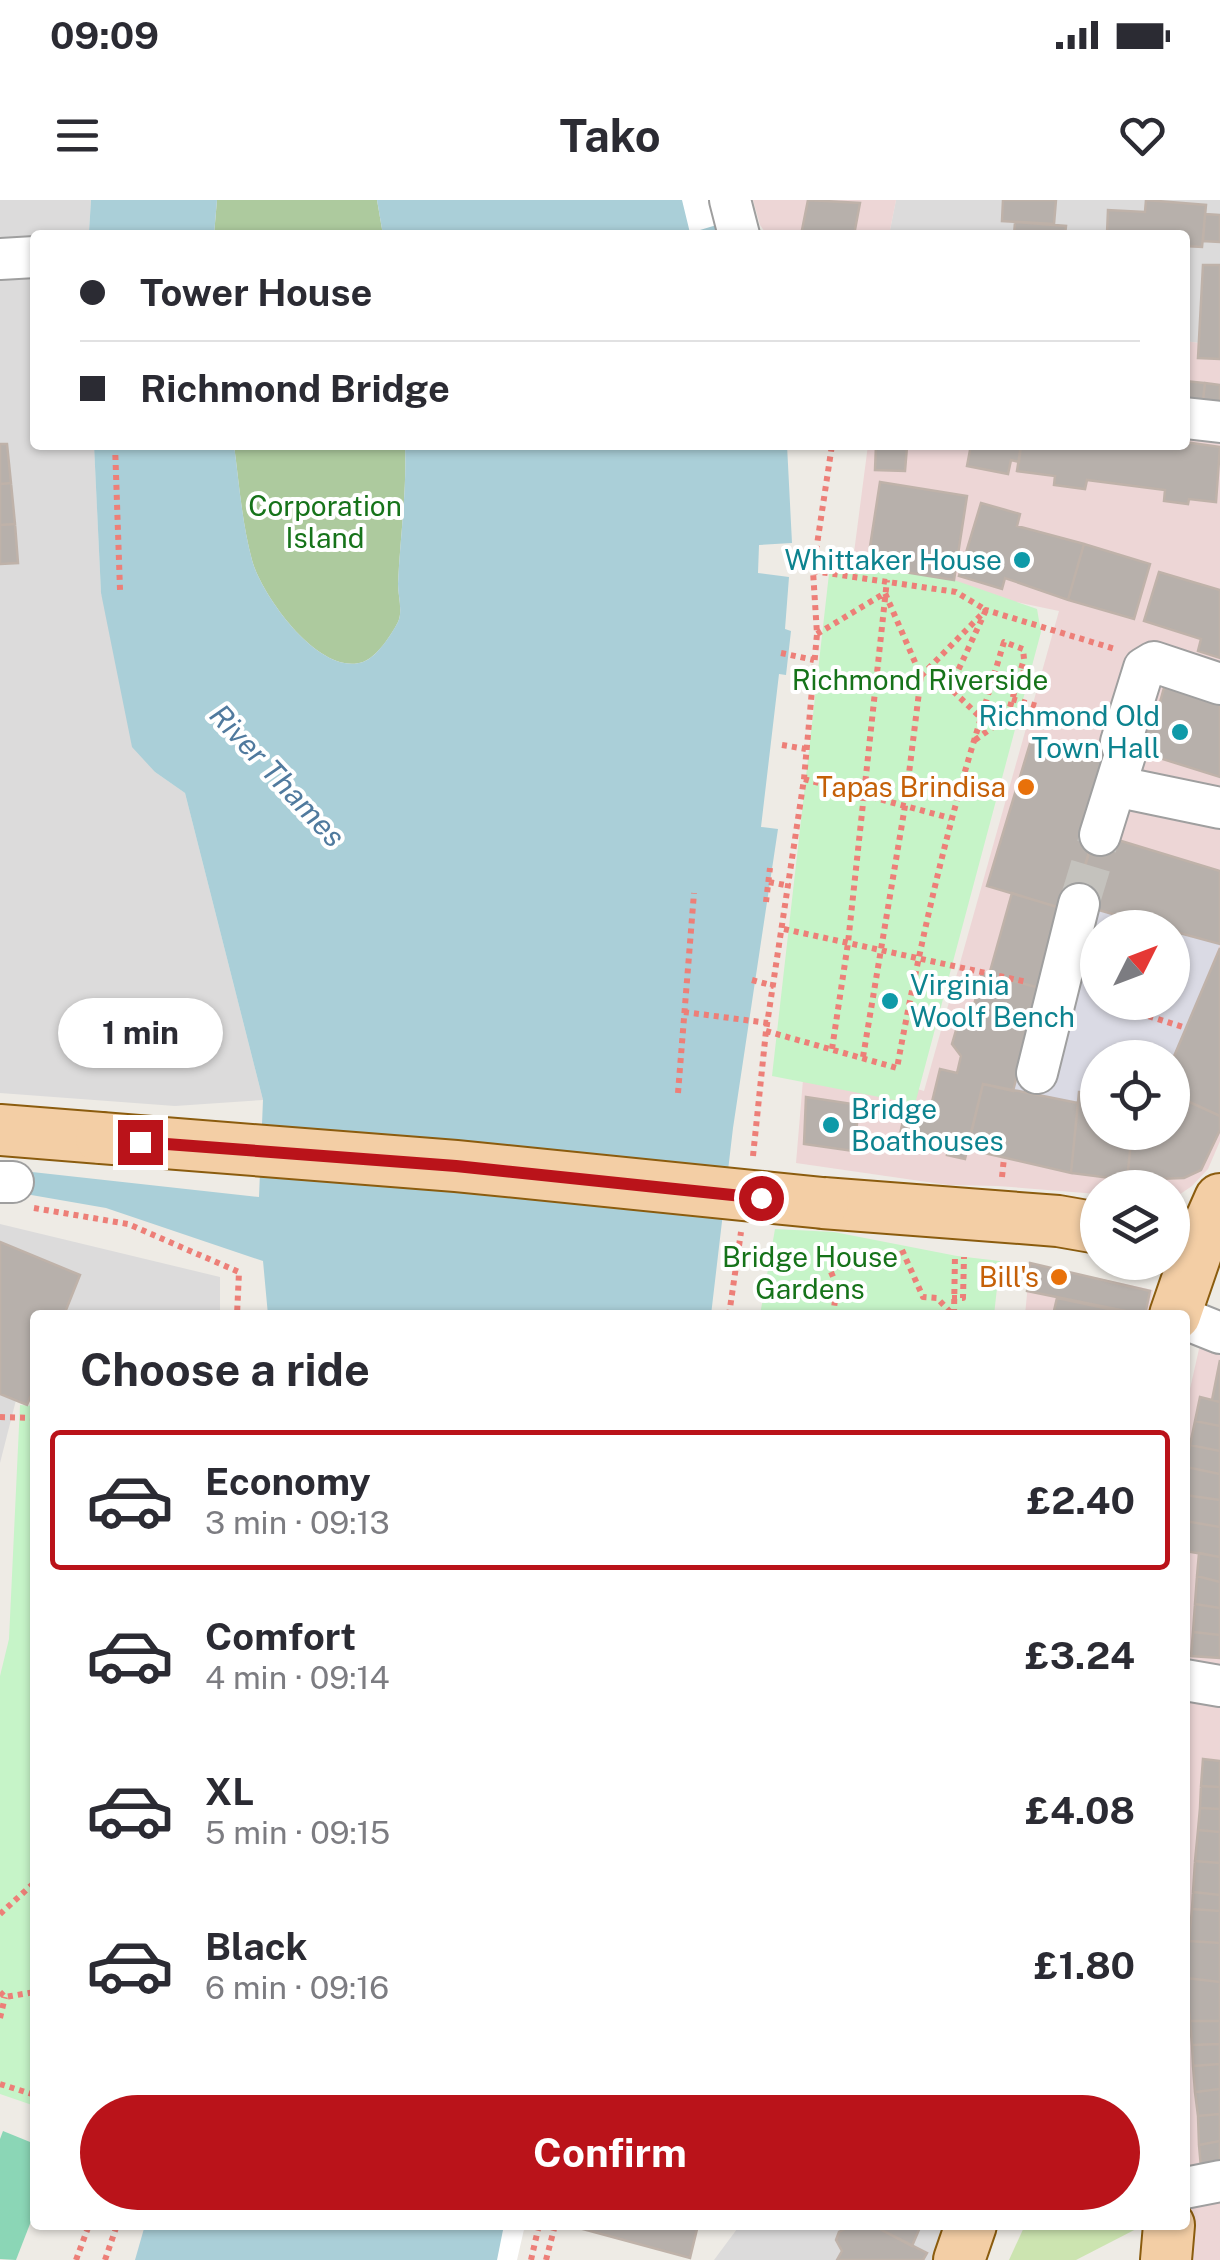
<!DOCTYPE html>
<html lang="en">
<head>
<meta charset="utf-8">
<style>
  :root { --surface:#fff; --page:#f7f7f7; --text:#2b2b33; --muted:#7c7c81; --line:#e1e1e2; --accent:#ba131a }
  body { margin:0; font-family:"Public Sans",sans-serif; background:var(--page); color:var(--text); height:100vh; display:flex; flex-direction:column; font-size:38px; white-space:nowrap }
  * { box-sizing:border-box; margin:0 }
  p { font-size:32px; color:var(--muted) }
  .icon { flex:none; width:55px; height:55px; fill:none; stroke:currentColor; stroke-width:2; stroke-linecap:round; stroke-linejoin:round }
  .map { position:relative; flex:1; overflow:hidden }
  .side { position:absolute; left:30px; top:1110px; width:1160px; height:920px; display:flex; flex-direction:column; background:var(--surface); border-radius:10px; box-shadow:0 2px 8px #0004 }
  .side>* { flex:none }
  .banner { position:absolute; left:30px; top:30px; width:1160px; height:220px; border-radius:10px; box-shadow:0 2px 8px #0004; display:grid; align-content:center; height:220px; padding:0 50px; background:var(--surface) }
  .needle { width:65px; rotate:48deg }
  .fabs { position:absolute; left:1080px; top:710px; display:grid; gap:20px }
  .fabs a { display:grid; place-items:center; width:110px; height:110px; border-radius:50%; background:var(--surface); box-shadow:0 2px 8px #0004; font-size:50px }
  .end { position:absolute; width:45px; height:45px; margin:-22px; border:12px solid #ba131a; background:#fff; box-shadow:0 0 0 5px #fff }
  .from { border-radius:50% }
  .bubble { position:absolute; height:70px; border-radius:35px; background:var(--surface); box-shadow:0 2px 8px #0004; font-size:32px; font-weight:700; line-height:70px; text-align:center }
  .banner b { display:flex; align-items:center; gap:35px; height:95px; font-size:38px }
  .banner b+b { border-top:2px solid var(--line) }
  .banner i { width:25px; height:25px; background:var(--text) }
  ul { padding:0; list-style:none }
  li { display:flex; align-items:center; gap:30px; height:140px; margin:0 20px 15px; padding:0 30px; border:5px solid transparent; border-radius:10px }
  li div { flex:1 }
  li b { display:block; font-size:38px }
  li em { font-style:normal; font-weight:700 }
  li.on { border-color:var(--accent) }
  li>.icon { width:90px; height:90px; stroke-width:1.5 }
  h2 { padding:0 50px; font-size:45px; line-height:120px }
  .action { display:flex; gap:20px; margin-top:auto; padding:20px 50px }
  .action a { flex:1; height:115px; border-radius:60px; background:var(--accent); color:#fff; font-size:40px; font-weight:700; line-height:115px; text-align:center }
  .status { display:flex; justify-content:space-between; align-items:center; height:70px; padding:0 50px; background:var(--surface); direction:ltr }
  .status svg { height:28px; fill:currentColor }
  header { display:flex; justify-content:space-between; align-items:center; height:130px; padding:0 50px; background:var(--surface); font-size:45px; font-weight:700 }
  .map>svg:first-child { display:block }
  .residential { fill:#dcdbdb }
  .commercial { fill:#edd6d6; fill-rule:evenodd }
  .grass { fill:#cce4b0 }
  .forest { fill:#adca9e }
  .park { fill:#c6f4c8 }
  .pitch { fill:#8bd6b6 }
  .plaza { fill:#dadae4 }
  .water { fill:#aacfd8 }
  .pier { fill:#fff }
  .building { fill:#b7b0ab; stroke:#bfb2a9; stroke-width:2.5 }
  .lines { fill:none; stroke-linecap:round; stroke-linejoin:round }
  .minor-tunnel { stroke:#c4c2bd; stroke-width:40; stroke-dasharray:40 20; stroke-linecap:butt }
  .minor-casing { stroke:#9f9f9f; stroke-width:44 }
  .major-casing { stroke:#8b5c0e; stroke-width:54 }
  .path { stroke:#ed7f78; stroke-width:6; stroke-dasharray:5 5; stroke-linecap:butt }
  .minor { stroke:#fff; stroke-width:40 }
  .major { stroke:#f3cea5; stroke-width:50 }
  .major-bridge-casing { stroke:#8b5c0e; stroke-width:54; stroke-linecap:butt }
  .major-bridge { stroke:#f3cea5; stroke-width:50 }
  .route { stroke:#ba131a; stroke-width:12 }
  .culture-dot { fill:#0f9aa8; stroke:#fff; stroke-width:4 }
  .food-dot { fill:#e8710a; stroke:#fff; stroke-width:4 }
  .labels { text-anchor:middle; stroke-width:8; stroke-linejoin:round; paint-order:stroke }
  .park-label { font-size:28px; fill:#16731a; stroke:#fff }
  .culture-label { font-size:28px; fill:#0d838f; stroke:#fff; text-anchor:end }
  .food-label { font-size:28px; fill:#c56008; stroke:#fff; text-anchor:end }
  .water-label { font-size:30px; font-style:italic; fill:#507a9e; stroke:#fff }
</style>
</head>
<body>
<div class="status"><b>09:09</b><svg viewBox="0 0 49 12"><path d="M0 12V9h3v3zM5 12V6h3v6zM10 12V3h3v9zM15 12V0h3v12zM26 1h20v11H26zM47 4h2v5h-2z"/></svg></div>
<header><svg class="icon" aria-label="menu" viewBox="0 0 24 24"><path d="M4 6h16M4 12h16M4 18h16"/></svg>Tako<svg class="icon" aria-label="heart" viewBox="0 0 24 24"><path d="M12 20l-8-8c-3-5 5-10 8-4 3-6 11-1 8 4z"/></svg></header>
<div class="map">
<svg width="1220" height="2060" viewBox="0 0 1220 2060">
  <rect width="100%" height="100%" fill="#eeebe5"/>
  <path class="residential" d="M0 0H91L89 32 35 35V245H94L101 393 155 572 185 593 263 900 175 906 0 893Z
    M896 0H1220V146L1185 141V35H889Z
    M0 1024 220 1077V1115H35V1200H16L0 1263Z
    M740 2025H946L936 2060H714Z"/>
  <path class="commercial" d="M753 0H896L889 35H767L760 25Z
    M1185 141 1220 146V941L1208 969 1192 986 1173 999 1172 988H1098L1097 994 998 986 948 985 796 963 805 856 924 891 1059 411 852 368 868 245H1185ZM1098 728H1172V802H1098ZM1098 858H1172V932H1098Z
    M1030 1063 1153 1090 1148 1115H1025Z
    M1220 1127V2060H1173L1185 2025V1211L1199 1149Z"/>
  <path class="grass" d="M1025 2025H1144L1076 2060H1009Z"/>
  <path class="forest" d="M217 0H377L383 35H214Z
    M234 245H405C407 291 400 338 398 384 398 396 403 411 398 422 392 434 377 457 363 462 319 477 261 394 252 360 242 323 239 283 234 245Z"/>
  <path class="park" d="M830 365 867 366 954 380 1037 409 1041 432 915 904 772 876Z
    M775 1029 834 1032 957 1056 1000 1061 994 1115H760Z
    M20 1205 35 1206V1906L0 1894V1476L9 1439Z"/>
  <path class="pitch" d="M3 1931 35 1944V2011L16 2060 0 2059V1939Z"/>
  <path class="plaza" d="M1074 703 1161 727 1098 728V802H1172L1173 731 1220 744 1173 861 1172 858H1098L1097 894 1079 892 1078 903 1013 891 1060 708Z"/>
  <path class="water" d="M91 0H217L214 35H80L89 32Z
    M377 0H715L724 35H383Z
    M94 245H234C239 282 242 323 252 360 261 394 319 477 363 462 377 457 391 435 398 422 403 411 398 396 398 384 400 338 407 291 405 245H787L792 343 759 345 758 373 789 377 785 429 791 431 786 475 779 474 761 627 778 629 733 928 711 1115H268L263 1061 106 1008 14 992V970L259 997 263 900 185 593 155 572 132 547 101 393Z
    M145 2025H506L498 2060H135Z"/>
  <path class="pier" d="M682 0H715L720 24 690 33Z
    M504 2025H525L517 2060H497Z"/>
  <path class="building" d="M808 0 860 3 854 35H801Z
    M1003 0H1056L1054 24 1002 21Z
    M1146 0 1206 5 1202 47 1185 46V35L1107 34 1108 10 1145 12Z
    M1205 14 1220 15V42L1203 41Z
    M1015 22 1066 26 1065 35H1014Z
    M1203 65H1220V159L1198 158Z
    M1185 181 1205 183 1202 209 1185 206Z
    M1205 183 1220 185V212L1202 209Z
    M1185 242 1220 247 1216 302 1189 299 1188 304 1164 301 1165 290 1087 280 1085 289 1054 285 1055 276 1017 271 1021 245H1185Z
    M0 244H7L11 283 0 284Z
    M876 245H918V248L907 247 905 271 875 270Z
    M971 245H1021L1019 262 1011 260 1008 274 967 266Z
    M880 282 967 296 954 380 867 366Z
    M11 283 15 324 0 325V284Z
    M981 303 1020 314 1017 326 1084 344 1068 400 1005 378 1002 389 959 376Z
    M15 324 18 363 0 364V325Z
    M1084 344 1150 364 1134 419 1068 400Z
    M1159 372 1220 390V458L1198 451 1201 439 1144 421Z
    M1167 477 1220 496V577L1134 550 1145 509 1157 513Z
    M1032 537 1116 563 1071 711 987 686Z
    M1095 633 1220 671V744L1172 731V728H1161L1074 703Z
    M1012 693 1060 708 1040 788 989 775Z
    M1220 748V916L1172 894V861Z
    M982 773 1040 788 1013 891 983 884 965 959 947 955 948 950 899 938 907 904 930 910 940 869 957 873 961 856 952 844 957 827 970 821Z
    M983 884 1078 903 1071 973 967 949Z
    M1079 892 1098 894V932H1132L1127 980 1071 973Z
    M1172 894 1220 916V930L1201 970 1184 978 1127 980 1132 932H1172Z
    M806 897 859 905 854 951 804 944Z
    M0 1042 80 1075 64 1115H35V1186L27 1205 0 1194Z
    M1030 1063 1150 1091 1145 1115 1027 1091Z
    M1057 1098 1137 1115H1053Z
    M1220 1160V1202L1212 1200Z
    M1200 1197 1220 1202V1226L1195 1221Z
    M1195 1221 1220 1226V1251L1190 1245Z
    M1190 1245 1220 1251V1274L1186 1267Z
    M1186 1267 1220 1274V1300L1185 1295Z
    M1185 1295 1220 1300V1327L1185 1321Z
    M1185 1321 1220 1327V1357L1185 1351Z
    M1199 1353 1220 1357V1382L1197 1376Z
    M1197 1376 1220 1382V1408L1195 1404Z
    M1195 1404 1220 1408V1435L1193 1432Z
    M1193 1432 1220 1435V1458L1191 1456Z
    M1203 1559 1220 1561V1587L1201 1586Z
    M1201 1586 1220 1587V1609L1200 1608Z
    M1200 1608 1220 1609V1632L1198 1630Z
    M1198 1630 1220 1632V1663L1195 1661Z
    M1195 1661 1220 1663V1695L1193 1692Z
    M1193 1692 1220 1695V1711L1192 1709Z
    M1192 1709 1220 1711V1743L1189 1741Z
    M1189 1741 1220 1743V1782L1186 1778Z
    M1186 1778 1220 1782V1821H1190Z
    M1190 1821H1220V1844L1192 1845Z
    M1220 1844V1864L1193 1866 1192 1845Z
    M1220 1864V1889L1195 1892 1193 1866Z
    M1220 1889V1914L1198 1916 1195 1892Z
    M1220 1914V1941L1199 1945 1198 1916Z
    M1220 1941V1974L1202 1979 1199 1945Z
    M568 2025H698L690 2058Z
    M853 2025H872L927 2053 923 2060H837L842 2051 836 2040 839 2032Z
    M872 2025H921L912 2046Z"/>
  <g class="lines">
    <path class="minor-tunnel" d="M1079 704 1100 635"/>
    <defs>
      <path id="minor" d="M730 0 739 35
        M0 59 35 57
        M1185 218 1220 222
        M1124 588 1220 608
        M1100 635 1125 555 1121 542 1144 468 1154 462 1220 484
        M1037 873 1079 704
        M0 982H13
        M1185 1119 1220 1133
        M1185 1480 1220 1486
        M1185 1988 1220 1981"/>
      <path id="major" d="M0 930 101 938
        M823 1003 1058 1021 1098 1028
        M1175 1115 1197 1051 1220 999
        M959 2060 971 2025
        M1166 2060 1169 2025"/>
    </defs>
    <use href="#minor" class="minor-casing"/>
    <use href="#major" class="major-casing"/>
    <path class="path" d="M115 245 120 390
      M817 434 885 393 921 476 986 410 1115 449
      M781 453 814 460
      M1020 473 1044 480
      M1012 499 1037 506
      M975 540 1007 517 1024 459 1023 449 1004 442 981 518
      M782 545 806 549
      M804 579 950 618
      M769 682 790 686
      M766 702 770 668
      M784 729 1027 782
      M752 780 774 786
      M684 812 768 823
      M1139 813 1186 828
      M766 831 897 868C919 749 945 633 981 518L950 488 986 410 956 392 813 371
      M832 849 848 743 887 380
      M863 857 905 606 921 476
      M678 893 694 693
      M753 956 766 831 804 579 817 434 813 371 832 245
      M1002 977 1004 958
      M34 1008 128 1024 239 1072 237 1115
      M902 1050 923 1097 937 1098 953 1115
      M831 1072 837 1086 833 1115
      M952 1098H963L964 1057
      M954 1114 955 1055
      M729 1115 741 1032
      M0 1217 35 1218
      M0 1714 35 1682
      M0 1792 5 1797 35 1792
      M0 1818 5 1797
      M0 1884 35 1895
      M76 2060 89 2025
      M105 2060 117 2025
      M531 2060 539 2025
      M546 2060 555 2025"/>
    <use href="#minor" class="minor"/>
    <use href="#major" class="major"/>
    <defs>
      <path id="major-bridge" d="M101 938 456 966 823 1003"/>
    </defs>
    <use href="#major-bridge" class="major-bridge-casing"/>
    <use href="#major-bridge" class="major-bridge"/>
  </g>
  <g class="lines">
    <path class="route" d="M140 942 456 966 761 998"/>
  </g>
  <g class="culture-dot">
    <circle cx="1022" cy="360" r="10"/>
    <circle cx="1180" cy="532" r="10"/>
    <circle cx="890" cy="801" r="10"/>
    <circle cx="831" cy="925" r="10"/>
  </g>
  <g class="food-dot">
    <circle cx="1026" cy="587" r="10"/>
    <circle cx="1059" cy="1077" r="10"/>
  </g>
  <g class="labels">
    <g class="park-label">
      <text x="325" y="316">Corporation<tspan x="325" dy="32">Island</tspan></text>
      <text x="920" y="490">Richmond Riverside</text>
      <text x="810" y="1067">Bridge House<tspan x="810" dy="32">Gardens</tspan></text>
    </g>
    <g class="culture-label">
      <text x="1002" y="370">Whittaker House</text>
      <text x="1160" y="526">Richmond Old<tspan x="1160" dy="32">Town Hall</tspan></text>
      <text x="910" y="795" text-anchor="start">Virginia<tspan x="910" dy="32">Woolf Bench</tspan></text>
      <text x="851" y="919" text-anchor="start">Bridge<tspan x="851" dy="32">Boathouses</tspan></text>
    </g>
    <g class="food-label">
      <text x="1006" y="597">Tapas Brindisa</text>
      <text x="1039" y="1087">Bill's</text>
    </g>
    <g class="water-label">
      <text transform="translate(277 576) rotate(47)" y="10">River Thames</text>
    </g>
  </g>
</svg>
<div class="fabs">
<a><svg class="needle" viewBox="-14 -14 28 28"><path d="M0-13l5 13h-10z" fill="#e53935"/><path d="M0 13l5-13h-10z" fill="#7c7c81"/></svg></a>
<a><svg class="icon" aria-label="locate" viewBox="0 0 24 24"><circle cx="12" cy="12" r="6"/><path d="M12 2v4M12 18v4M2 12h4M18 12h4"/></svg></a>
<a><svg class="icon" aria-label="layers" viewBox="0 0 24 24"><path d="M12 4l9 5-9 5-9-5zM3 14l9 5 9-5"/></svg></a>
</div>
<i class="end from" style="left:761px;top:998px"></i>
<i class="end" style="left:140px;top:942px"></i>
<div class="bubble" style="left:58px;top:798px;width:165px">1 min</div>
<div class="banner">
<b><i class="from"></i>Tower House</b>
<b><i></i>Richmond Bridge</b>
</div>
<section class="side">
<h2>Choose a ride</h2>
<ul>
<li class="on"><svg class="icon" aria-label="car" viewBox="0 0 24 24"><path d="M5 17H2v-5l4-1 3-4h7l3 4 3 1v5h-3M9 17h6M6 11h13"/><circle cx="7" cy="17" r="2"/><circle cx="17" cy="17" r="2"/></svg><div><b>Economy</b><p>3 min · 09:13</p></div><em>£2.40</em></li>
<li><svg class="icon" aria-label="car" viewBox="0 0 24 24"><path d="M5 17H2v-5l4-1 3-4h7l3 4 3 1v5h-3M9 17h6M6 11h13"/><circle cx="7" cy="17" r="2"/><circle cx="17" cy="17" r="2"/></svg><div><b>Comfort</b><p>4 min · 09:14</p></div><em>£3.24</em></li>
<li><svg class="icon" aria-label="car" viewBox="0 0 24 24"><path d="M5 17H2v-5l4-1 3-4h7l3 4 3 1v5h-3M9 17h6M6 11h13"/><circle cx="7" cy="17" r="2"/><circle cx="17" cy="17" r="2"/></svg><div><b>XL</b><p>5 min · 09:15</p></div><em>£4.08</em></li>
<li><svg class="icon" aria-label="car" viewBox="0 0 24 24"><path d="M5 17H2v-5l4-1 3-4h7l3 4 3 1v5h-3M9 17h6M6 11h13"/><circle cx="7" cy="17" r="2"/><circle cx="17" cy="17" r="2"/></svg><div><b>Black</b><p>6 min · 09:16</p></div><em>£1.80</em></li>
</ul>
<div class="action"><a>Confirm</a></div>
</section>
</div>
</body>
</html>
